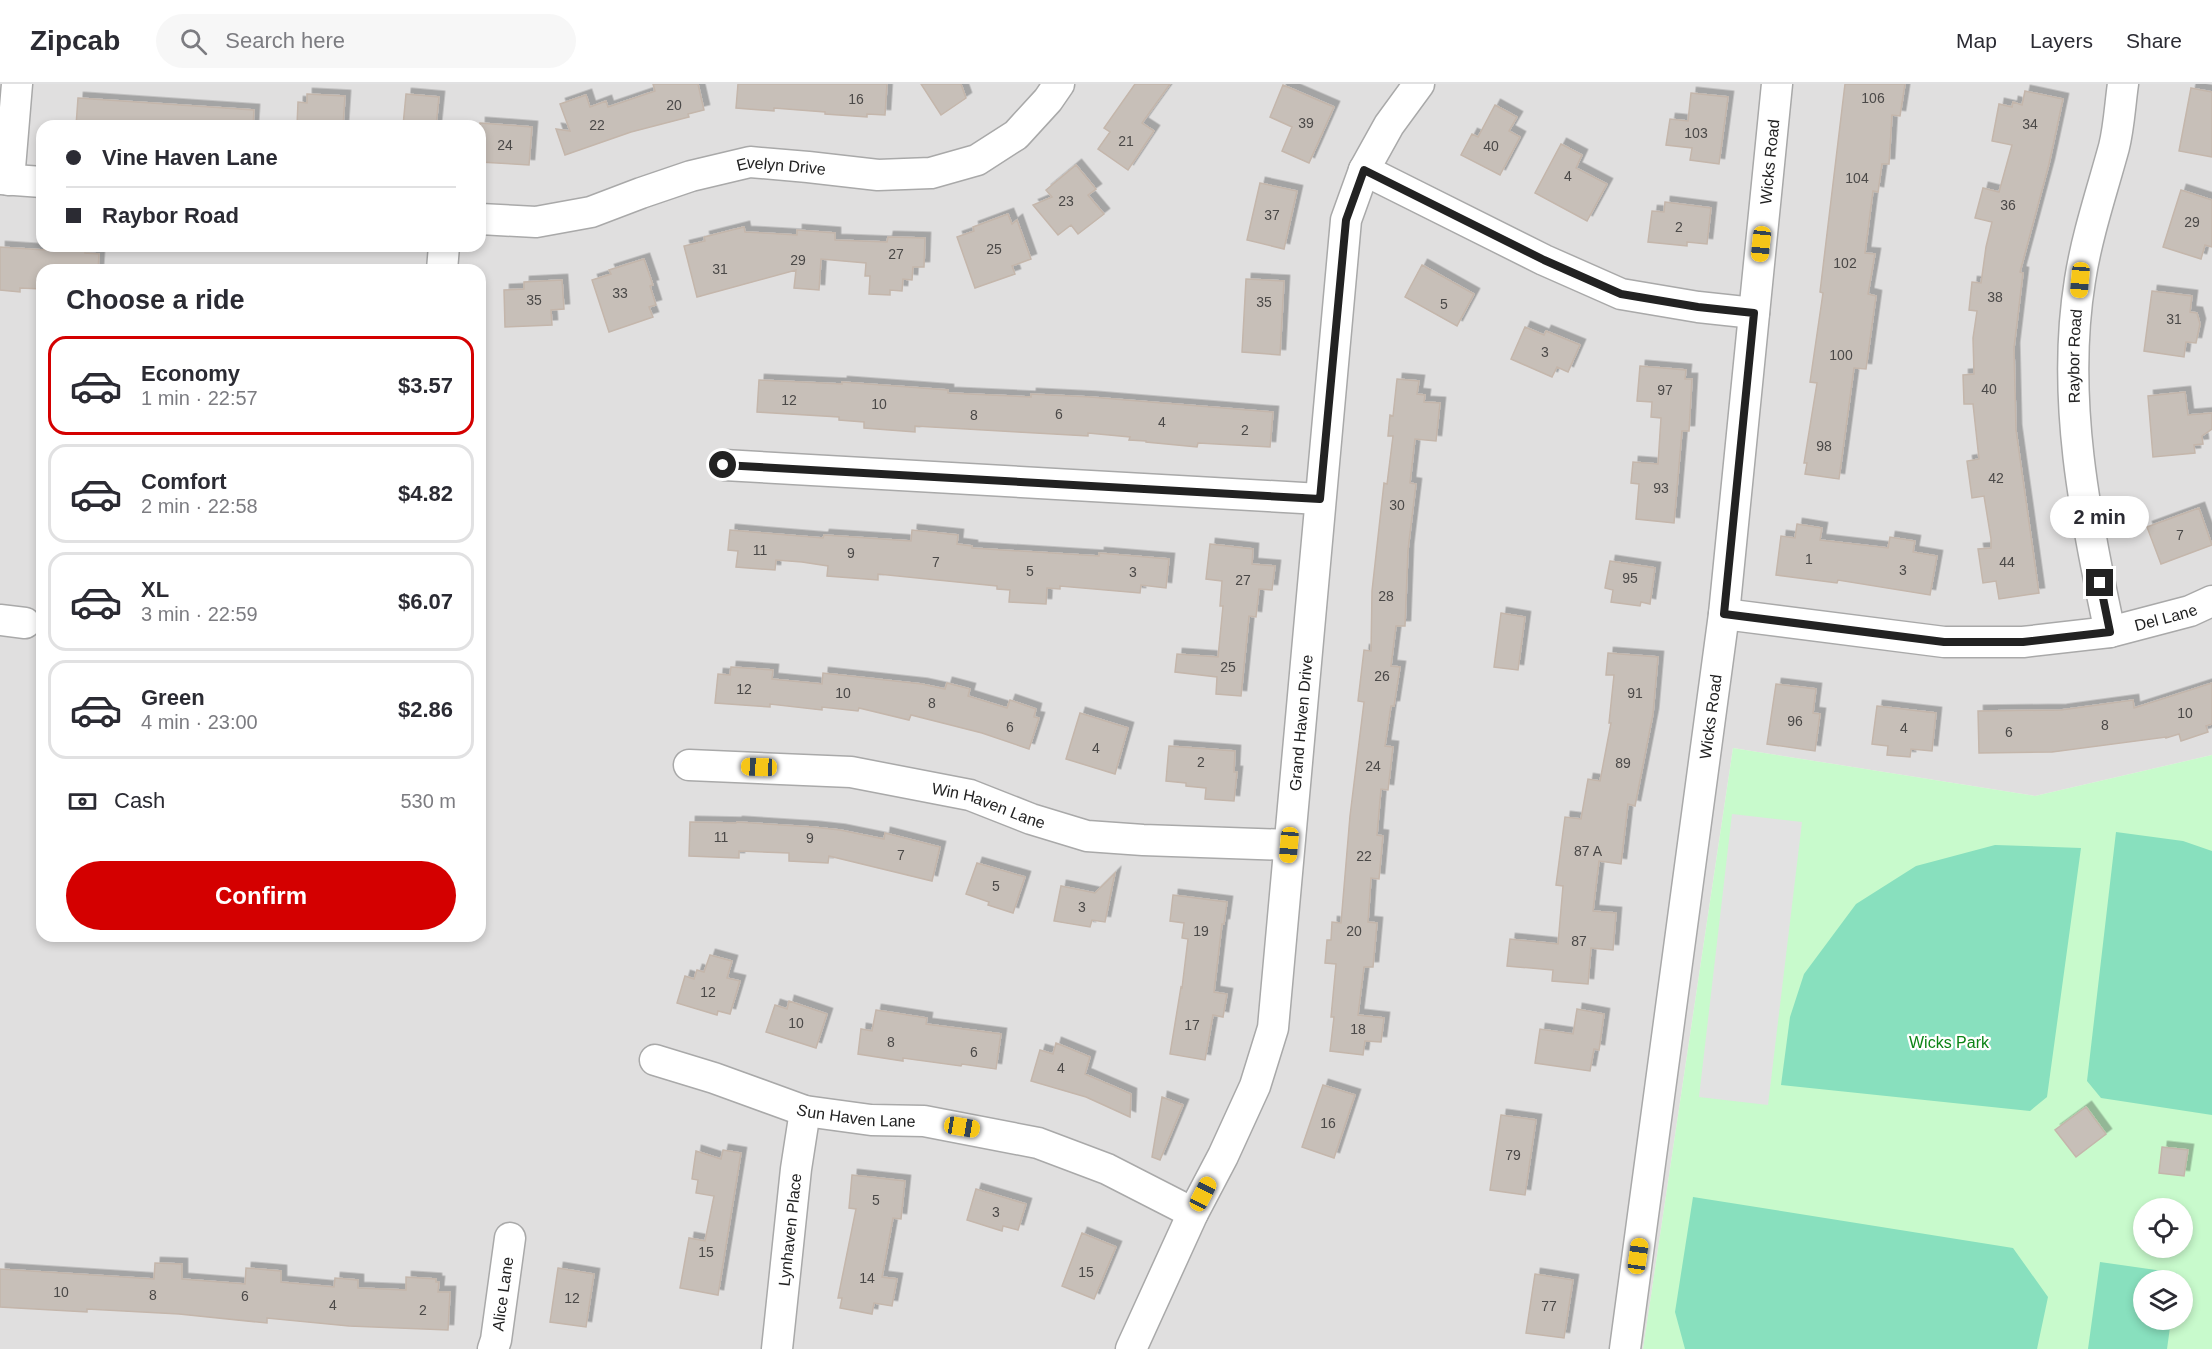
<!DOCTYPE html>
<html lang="en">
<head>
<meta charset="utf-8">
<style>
  :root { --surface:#fff; --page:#f7f7f7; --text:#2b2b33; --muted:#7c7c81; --line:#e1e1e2; --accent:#d40000 }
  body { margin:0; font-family:Helvetica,sans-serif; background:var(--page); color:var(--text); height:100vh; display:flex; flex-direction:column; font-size:22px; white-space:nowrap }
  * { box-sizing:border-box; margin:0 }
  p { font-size:20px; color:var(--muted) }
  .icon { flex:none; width:33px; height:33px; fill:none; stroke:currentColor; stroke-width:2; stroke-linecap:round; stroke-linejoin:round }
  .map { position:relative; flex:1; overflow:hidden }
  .panel { position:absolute; left:36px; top:180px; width:450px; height:678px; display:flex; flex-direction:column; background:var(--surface); border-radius:18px; box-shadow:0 3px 9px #0003 }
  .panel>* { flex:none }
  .banner { position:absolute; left:36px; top:36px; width:450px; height:132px; border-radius:18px; box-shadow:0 3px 9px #0003; display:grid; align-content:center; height:132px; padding:0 30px; background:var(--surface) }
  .controls { position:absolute; left:2133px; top:1114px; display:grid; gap:12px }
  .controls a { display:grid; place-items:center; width:60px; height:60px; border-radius:50%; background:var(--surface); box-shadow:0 3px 9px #0003; font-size:30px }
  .end { position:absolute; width:27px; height:27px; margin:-14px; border:8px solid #222; background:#fff; box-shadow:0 0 0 3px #fff }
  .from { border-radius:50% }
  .bubble { position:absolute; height:42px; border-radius:21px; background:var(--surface); box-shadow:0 3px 9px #0003; font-size:20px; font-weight:700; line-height:42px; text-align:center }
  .car { position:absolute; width:18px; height:36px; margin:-18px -9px; border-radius:8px; box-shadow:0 0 4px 2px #0007; background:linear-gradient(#f5c518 24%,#345 0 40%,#f5c518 0 76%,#345 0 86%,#f5c518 0) }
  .banner b { display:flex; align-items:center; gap:21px; height:57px; font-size:22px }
  .banner b+b { border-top:2px solid var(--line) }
  .banner i { width:15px; height:15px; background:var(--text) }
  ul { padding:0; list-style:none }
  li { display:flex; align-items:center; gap:18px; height:99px; margin:0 12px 9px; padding:0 18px; border:3px solid var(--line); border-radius:18px }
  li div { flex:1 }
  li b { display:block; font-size:22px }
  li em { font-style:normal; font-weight:700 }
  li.on { border-color:var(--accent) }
  li>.icon { width:54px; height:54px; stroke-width:1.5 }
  h2 { padding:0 30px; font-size:27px; line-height:72px }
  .pay { display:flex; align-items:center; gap:15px; height:66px; padding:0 30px; font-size:22px }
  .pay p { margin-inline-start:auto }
  .button { display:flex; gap:12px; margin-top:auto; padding:12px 30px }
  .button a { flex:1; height:69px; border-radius:36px; background:var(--accent); color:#fff; font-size:24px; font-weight:700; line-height:69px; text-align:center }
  header { display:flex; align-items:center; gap:36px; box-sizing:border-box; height:84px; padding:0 30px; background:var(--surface); border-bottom:2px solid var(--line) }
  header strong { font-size:28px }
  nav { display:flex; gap:33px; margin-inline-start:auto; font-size:21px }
  .search { width:420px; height:54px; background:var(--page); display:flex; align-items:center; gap:15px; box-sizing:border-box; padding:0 21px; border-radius:33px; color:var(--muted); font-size:22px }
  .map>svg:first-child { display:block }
  .residential { fill:#e0dfdf; fill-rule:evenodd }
  .park { fill:#c8facc; fill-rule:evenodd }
  .pitch { fill:#88e0be }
  .parking { fill:#e2e2e2 }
  .building { fill:#c7bfb8; stroke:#c4b6ab; stroke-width:1.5; filter:url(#shadow) }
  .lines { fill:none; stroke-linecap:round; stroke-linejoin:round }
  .street-casing { stroke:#a9a9a9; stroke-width:33 }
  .street { stroke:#fff; stroke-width:30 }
  .route { stroke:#222; stroke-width:8 }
  .labels { text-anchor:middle; stroke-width:4.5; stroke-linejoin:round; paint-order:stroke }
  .number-label { font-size:14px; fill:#4b4948 }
  .street-label { font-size:16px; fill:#222; stroke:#fff }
  .park-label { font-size:16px; fill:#0c8416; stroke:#fff }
</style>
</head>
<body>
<header>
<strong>Zipcab</strong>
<div class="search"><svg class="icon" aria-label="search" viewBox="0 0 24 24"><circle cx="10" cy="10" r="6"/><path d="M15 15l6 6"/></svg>Search here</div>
<nav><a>Map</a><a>Layers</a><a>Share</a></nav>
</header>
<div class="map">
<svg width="2212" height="1265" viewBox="0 0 2212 1265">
  <defs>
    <filter id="shadow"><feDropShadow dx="5.5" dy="-5.5" stdDeviation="0" flood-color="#0004"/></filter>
  </defs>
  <rect width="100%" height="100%" fill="#f2efe9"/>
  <path class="residential" d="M0 0H2212V671L2035 712 1733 664 1643 1265H0ZM42 42H480V162H42ZM42 186H480V852H42Z"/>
  <path class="park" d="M1733 664 2035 712 2212 671V1265H1643ZM2144 1125H2182V1164H2144ZM2144 1197H2182V1236H2144Z"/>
  <path class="pitch" d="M2116 748 2183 757 2212 767V1031L2101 1014 2087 997Z
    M1995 761 2081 764 2047 1013 2030 1027 1781 1001 1790 933 1804 890 1856 820 1916 782Z
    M1693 1113 2013 1164 2048 1213 2037 1265H1685L1675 1228Z
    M2100 1178 2177 1189 2176 1197H2144V1236H2171L2167 1265H2088Z"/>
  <path class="parking" d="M1732 730 1802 738 1768 1021 1699 1013Z"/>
  <path class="building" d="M653 0H698L704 26 688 30 689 33 631 48 565 71 556 45 570 47 560 20 586 11 590 23 606 17 608 23 655 7Z
    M738 0H887L885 31 867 30V33L825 30V28L774 24V27L736 24Z
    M921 0H961L966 14 941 31Z
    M1135 0H1170L1142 39 1154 47 1128 86 1098 65 1110 48 1104 44Z
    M1845 0H1905L1900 32 1892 31 1889 80H1882L1878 108 1873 107 1865 169 1875 170 1868 210 1876 212 1866 285 1854 284 1839 395 1805 390 1807 379H1804L1817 299 1810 298 1823 209 1820 208Z
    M1283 1 1334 23 1309 79 1282 67 1292 43 1270 33Z
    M2191 4 2212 8V73L2179 67Z
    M2025 7 2063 15 2049 80 2020 188 2023 189 2014 264 2016 346 2039 509 1999 515 1996 497 1983 499 1978 465 1991 464V455L1984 412 1972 414 1967 377 1979 375 1973 320H1964L1963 291 1974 290 1973 254 1977 227 1969 226 1972 198 1981 199 1986 163 1992 138 1975 134 1983 104 1999 108 2012 61 1992 57 1999 20 2012 23 2013 18 2022 21Z
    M1691 9 1728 13 1719 80 1690 76 1692 64 1666 61 1670 35 1688 37Z
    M307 10 345 12 343 42H297L298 18 307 19Z
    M406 10 439 13 436 42H403Z
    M78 14 254 26 253 42H76Z
    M1495 21 1517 33 1509 47 1520 53 1500 91 1461 71 1472 50 1478 53Z
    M480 39 532 43 529 81 480 78Z
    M1561 60 1582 71 1576 84 1607 100 1587 137 1535 109Z
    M1076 81 1096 105 1088 111 1104 130 1078 150 1071 141 1058 151 1033 121 1052 113 1046 106Z
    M1260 99 1297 107 1284 165 1247 156Z
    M2181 106 2212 116V163L2205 161 2201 175 2163 163Z
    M1665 118 1711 124 1707 160 1687 158V162L1648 158 1652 127 1664 128Z
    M1008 130 1012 140 1017 136 1031 175 1012 182 1015 190 975 204 957 153 974 147 973 143Z
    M744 143 745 148 797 151V146L835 149V156L887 158 888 153 925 154 924 183H913L912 196 903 195 902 207 890 206V211L869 210 870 192H865L866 179 821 175 819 206 794 204 796 186 697 213 684 162 705 157 704 153Z
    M44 162H85V169L99 170 98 186H42V205L20 204V208L0 206V163L44 166Z
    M644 175 653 201 650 202 656 221 649 223 653 233 609 248 592 196 611 190 609 186Z
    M1422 181 1474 210 1457 242 1405 213Z
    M1246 195 1284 197 1280 271 1242 268Z
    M562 196 564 225 551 226 552 241 505 243 504 206 524 205V198Z
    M2152 207 2192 212 2190 228 2197 229 2200 240 2196 259 2186 258 2184 273 2144 267Z
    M1525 243 1544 251 1546 247 1580 261 1568 288 1557 283 1552 293 1511 275Z
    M1640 282 1686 286 1685 295H1692L1689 347H1682L1674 439 1636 435 1639 400 1631 399 1633 378 1658 380 1661 334 1651 333 1652 318 1637 317Z
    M1397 295 1419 297 1417 310 1425 311 1424 318 1440 319 1436 357 1415 355 1410 399 1416 400 1408 466 1405 542H1396L1391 582 1400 583 1394 622H1391L1385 662 1393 663 1388 706 1381 705 1377 751 1383 752 1379 795 1371 794 1368 838 1377 839 1373 883H1364L1358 931 1384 934 1381 958 1365 957 1363 971 1330 967 1334 933H1331L1336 880 1325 879 1327 856H1331L1332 838 1341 839 1350 732 1364 618 1358 617 1364 566 1371 567 1372 507 1384 399 1387 400 1393 352H1388L1390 331 1393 332Z
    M759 296 842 300V298L948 306V309L1031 313V310L1090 313 1273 328 1270 363 1198 359 1197 363 1146 358V357L1129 356 1130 353 1088 349V352L915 342V348L864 344V338L839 336V333L757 328Z
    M2185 308 2188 331 2212 329V345L2202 352 2203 360 2194 361 2195 369 2153 373 2148 312Z
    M2199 424 2212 461 2161 480 2147 443Z
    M1797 440 1822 444 1820 456 1888 464 1890 453 1915 457 1913 468 1937 472 1930 511 1838 496 1837 499 1776 491 1781 452 1795 454Z
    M730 446 823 454 824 451 911 457 912 446 958 451 957 460 972 462V464L1099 472V469L1169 475 1166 504 1141 501 1140 509 1060 502V505L1047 504 1046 520 1009 518 1010 506 997 505V502L878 490V496L827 492 828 482 802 478 776 476 775 486 736 483 738 467 728 466Z
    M1210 460 1253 465 1252 480 1275 482 1272 506 1259 505 1256 533 1249 532 1241 612 1216 610 1217 593 1175 588 1177 570 1218 573 1223 522H1220L1222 497 1206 495Z
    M1610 477 1655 484 1650 520 1641 518 1640 522 1611 518 1613 506 1605 504Z
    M1501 529 1525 533 1518 586 1494 583Z
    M1608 569 1658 573 1653 630 1635 722 1628 720 1621 780 1599 777 1593 827 1616 829 1613 866 1591 864 1588 900 1552 897 1553 886 1507 882 1510 855 1558 860 1563 802 1556 801 1565 733 1581 735 1588 695 1600 697 1611 639H1609L1614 591H1606Z
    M731 583 773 586 772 595 822 600 823 589 922 600 945 605 947 599 970 605 968 612 1007 624 1010 616 1036 625 1034 633 1039 634 1029 665 982 649 911 631 909 636 859 624 858 627 822 623V626L770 620V623L715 619 718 590 730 591Z
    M2212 599V640L2206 642 2208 648 2181 657 2179 650 2166 654V653L2052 668 1979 669 1978 627 2061 626 2133 616 2134 624Z
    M1776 600 1816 605 1813 629 1820 630 1815 667 1767 660Z
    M1877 622 1936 629 1932 667 1911 665 1910 673 1887 671 1888 662 1872 660Z
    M1080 629 1128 644 1115 690 1066 675Z
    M1169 662 1235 667 1234 688H1237L1234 717 1205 715 1206 704 1186 702V699L1166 697Z
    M690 738 736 739 737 738 813 743 840 746 884 755 885 749 940 763 932 797 829 772 828 779 789 777V769L739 767V774L689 772Z
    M977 779 1025 793 1013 829 988 821 989 818 966 810Z
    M1115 789 1105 838 1092 836 1090 843 1054 837 1061 802 1095 809Z
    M1173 811 1227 818 1224 840H1222L1214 908 1227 910 1223 933 1213 931 1205 976 1170 970 1181 903 1182 904 1188 855 1182 854 1184 839 1170 837Z
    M710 871 732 877 727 894 740 897 730 930 718 927 717 931 677 919 685 892 694 895 697 886 704 888Z
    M789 917 827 930 816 964 766 948 775 921 787 925Z
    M1577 925 1604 930 1599 966 1594 965 1590 987 1535 979 1540 945 1573 950Z
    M876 926 927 934 926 940 1001 950 996 985 962 980 961 982 903 974V977L858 970 861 945 872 947Z
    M1056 959 1090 973 1085 990 1131 1010 1130 1033 1086 1013 1031 997 1040 966 1053 970Z
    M1323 1001 1355 1011 1334 1074 1302 1063Z
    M1162 1013 1183 1021 1160 1076 1152 1073Z
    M2086 1023 2106 1050 2076 1073 2055 1046Z
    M1501 1031 1536 1036 1525 1111 1490 1106Z
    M2162 1063 2188 1066 2184 1092 2159 1089Z
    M723 1066 741 1069 718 1211 680 1204 689 1154 705 1157 714 1112 696 1109 698 1096 692 1095 696 1067 721 1075Z
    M852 1091 905 1097 901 1135 893 1134 882 1193 897 1195 892 1222 874 1219 872 1230 840 1224 842 1214H838L856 1125 849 1124Z
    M976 1105 1026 1120 1018 1146 1003 1142 1002 1147 967 1136Z
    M1082 1149 1116 1163 1094 1215 1062 1202Z
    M155 1179 182 1180V1195L245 1200 246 1184 281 1187V1198L334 1203 335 1194 358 1196V1204L406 1206V1193L436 1195V1198H439L438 1208H450L448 1246 349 1242 267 1234V1239L179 1230 87 1225V1228L0 1223V1185L154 1195Z
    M558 1184 594 1190 586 1243 550 1238Z
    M1535 1190 1573 1196 1564 1254 1526 1249Z"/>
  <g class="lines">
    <defs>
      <g id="street">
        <path d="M1364 86 1544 176 1621 210 1698 223 1754 229"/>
        <path d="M0 95 42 98"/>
        <path d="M9 96 17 0"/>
        <path id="s1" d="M480 135 536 138 591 128 641 109 691 92 750 78 808 83 878 91 931 89 977 76 1016 51 1048 16 1059 0"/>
        <path d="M442 186 444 162"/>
        <path d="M724 381 1320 415"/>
        <path id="s2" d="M1724 530 1944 558H2023L2110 548 2190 527 2212 517"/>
        <path d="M0 536 25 539"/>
        <path id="s3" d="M2110 548C2085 433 2061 313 2080 196 2087 151 2102 107 2114 63 2119 43 2120 21 2123 0"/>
        <path id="s4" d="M689 681 851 688 970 711 1031 735 1087 752 1143 756 1289 761"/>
        <path id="s5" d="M655 976 714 994 805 1027 871 1036 924 1037 1038 1059 1107 1085 1193 1129"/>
        <path id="s6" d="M493 1265 496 1256 510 1154"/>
        <path id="s7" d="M777 1265 796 1085 805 1027"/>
        <path id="s8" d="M1131 1265 1193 1129 1223 1072 1255 1002 1273 944 1346 136 1364 86 1389 41 1419 0"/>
        <path id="s9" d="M1625 1265 1724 530 1777 0"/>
      </g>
    </defs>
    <use href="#street" class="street-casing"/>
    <use href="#street" class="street"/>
  </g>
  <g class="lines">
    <path class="route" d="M723 381 1320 415 1346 136 1364 86 1544 176 1621 210 1698 223 1754 229 1724 530 1944 558H2023L2110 548 2100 499"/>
  </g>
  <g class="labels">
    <g class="number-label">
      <text x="1873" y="19">106</text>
      <text x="856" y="20">16</text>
      <text x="674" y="26">20</text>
      <text x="1306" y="44">39</text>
      <text x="2030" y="45">34</text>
      <text x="597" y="46">22</text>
      <text x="1696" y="54">103</text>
      <text x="1126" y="62">21</text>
      <text x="505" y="66">24</text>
      <text x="1491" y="67">40</text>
      <text x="1568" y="97">4</text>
      <text x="1857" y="99">104</text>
      <text x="1066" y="122">23</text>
      <text x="2008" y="126">36</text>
      <text x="1272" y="136">37</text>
      <text x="2192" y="143">29</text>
      <text x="1679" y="148">2</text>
      <text x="994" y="170">25</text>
      <text x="896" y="175">27</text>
      <text x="798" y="181">29</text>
      <text x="1845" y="184">102</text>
      <text x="720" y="190">31</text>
      <text x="620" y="214">33</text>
      <text x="1995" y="218">38</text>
      <text x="534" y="221">35</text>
      <text x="1264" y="223">35</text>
      <text x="1444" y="225">5</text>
      <text x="2174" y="240">31</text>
      <text x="1545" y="273">3</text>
      <text x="1841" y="276">100</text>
      <text x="1989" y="310">40</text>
      <text x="1665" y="311">97</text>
      <text x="789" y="321">12</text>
      <text x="879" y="325">10</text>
      <text x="1059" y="335">6</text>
      <text x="974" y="336">8</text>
      <text x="1162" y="343">4</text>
      <text x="1245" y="351">2</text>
      <text x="1824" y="367">98</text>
      <text x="1996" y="399">42</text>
      <text x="1661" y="409">93</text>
      <text x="1397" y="426">30</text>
      <text x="2180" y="456">7</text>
      <text x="760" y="471">11</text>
      <text x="851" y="474">9</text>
      <text x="1809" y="480">1</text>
      <text x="936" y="483">7</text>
      <text x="2007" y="483">44</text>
      <text x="1903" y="491">3</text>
      <text x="1030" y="492">5</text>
      <text x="1133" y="493">3</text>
      <text x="1630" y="499">95</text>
      <text x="1243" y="501">27</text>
      <text x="1386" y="517">28</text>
      <text x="1228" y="588">25</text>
      <text x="1382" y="597">26</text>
      <text x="744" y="610">12</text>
      <text x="843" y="614">10</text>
      <text x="1635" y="614">91</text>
      <text x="932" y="624">8</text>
      <text x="2185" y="634">10</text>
      <text x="1795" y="642">96</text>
      <text x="2105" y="646">8</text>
      <text x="1010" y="648">6</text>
      <text x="1904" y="649">4</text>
      <text x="2009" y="653">6</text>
      <text x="1096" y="669">4</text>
      <text x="1201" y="683">2</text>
      <text x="1623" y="684">89</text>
      <text x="1373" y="687">24</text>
      <text x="721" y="758">11</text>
      <text x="810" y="759">9</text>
      <text x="1588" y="772">87 A</text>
      <text x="901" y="776">7</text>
      <text x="1364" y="777">22</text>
      <text x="996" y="807">5</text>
      <text x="1082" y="828">3</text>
      <text x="1201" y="852">19</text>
      <text x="1354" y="852">20</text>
      <text x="1579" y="862">87</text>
      <text x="708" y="913">12</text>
      <text x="796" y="944">10</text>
      <text x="1192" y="946">17</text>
      <text x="1358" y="950">18</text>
      <text x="891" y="963">8</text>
      <text x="974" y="973">6</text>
      <text x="1061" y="989">4</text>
      <text x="1328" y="1044">16</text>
      <text x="1513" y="1076">79</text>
      <text x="876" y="1121">5</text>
      <text x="996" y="1133">3</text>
      <text x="706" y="1173">15</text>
      <text x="1086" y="1193">15</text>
      <text x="867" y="1199">14</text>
      <text x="61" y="1213">10</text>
      <text x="153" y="1216">8</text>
      <text x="245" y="1217">6</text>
      <text x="572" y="1219">12</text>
      <text x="333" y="1226">4</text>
      <text x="1549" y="1227">77</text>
      <text x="423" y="1231">2</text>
    </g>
    <g class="street-label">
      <text dy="6" stroke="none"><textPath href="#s9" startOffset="1196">Wicks Road</textPath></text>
      <text dy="6" stroke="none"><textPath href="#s1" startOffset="310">Evelyn Drive</textPath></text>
      <text dy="6" stroke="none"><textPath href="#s3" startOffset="279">Raybor Road</textPath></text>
      <text dy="6" stroke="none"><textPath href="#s2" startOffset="446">Del Lane</textPath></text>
      <text dy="6" stroke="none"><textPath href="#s9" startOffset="638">Wicks Road</textPath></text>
      <text dy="6" stroke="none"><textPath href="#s8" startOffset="658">Grand Haven Drive</textPath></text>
      <text dy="6" stroke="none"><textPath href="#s4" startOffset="304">Win Haven Lane</textPath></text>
      <text dy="6" stroke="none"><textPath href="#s5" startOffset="210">Sun Haven Lane</textPath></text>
      <text dy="6" stroke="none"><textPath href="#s7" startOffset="120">Lynhaven Place</textPath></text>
      <text dy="6" stroke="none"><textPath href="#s6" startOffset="56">Alice Lane</textPath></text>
    </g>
    <g class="park-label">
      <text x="1949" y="964">Wicks Park</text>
    </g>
  </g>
</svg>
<div class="controls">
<a><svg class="icon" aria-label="locate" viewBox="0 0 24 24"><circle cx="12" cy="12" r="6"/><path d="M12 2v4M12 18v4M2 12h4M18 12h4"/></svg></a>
<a><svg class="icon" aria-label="layers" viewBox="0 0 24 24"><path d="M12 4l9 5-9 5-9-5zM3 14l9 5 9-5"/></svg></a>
</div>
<i class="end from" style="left:723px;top:381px"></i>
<i class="end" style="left:2100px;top:499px"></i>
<div class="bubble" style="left:2050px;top:412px;width:99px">2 min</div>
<i class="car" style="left:1761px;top:160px;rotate:186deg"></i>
<i class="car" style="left:2080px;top:196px;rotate:185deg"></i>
<i class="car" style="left:759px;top:683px;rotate:272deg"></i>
<i class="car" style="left:1289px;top:761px;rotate:185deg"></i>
<i class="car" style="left:962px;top:1043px;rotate:99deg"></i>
<i class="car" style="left:1203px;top:1110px;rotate:27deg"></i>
<i class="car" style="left:1638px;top:1172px;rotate:8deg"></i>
<div class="banner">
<b><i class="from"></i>Vine Haven Lane</b>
<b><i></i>Raybor Road</b>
</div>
<section class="panel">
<h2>Choose a ride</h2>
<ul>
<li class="on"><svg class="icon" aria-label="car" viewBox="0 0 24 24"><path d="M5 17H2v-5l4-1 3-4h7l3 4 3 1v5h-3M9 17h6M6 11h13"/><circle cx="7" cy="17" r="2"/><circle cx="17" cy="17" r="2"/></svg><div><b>Economy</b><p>1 min · 22:57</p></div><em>$3.57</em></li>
<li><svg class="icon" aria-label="car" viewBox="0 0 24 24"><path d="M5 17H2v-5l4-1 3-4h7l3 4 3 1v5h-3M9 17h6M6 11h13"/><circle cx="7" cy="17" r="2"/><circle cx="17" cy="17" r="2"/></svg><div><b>Comfort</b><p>2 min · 22:58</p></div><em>$4.82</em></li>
<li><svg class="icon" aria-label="car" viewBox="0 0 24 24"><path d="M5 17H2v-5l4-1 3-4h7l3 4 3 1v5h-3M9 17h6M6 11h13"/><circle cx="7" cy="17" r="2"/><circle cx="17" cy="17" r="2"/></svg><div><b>XL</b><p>3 min · 22:59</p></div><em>$6.07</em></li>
<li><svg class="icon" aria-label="car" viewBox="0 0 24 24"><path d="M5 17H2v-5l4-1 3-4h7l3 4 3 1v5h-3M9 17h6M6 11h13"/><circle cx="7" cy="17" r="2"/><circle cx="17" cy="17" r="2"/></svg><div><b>Green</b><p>4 min · 23:00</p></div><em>$2.86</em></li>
</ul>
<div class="pay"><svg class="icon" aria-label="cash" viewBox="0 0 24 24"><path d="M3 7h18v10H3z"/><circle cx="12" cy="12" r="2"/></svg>Cash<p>530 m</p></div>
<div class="button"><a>Confirm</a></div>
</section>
</div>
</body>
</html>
